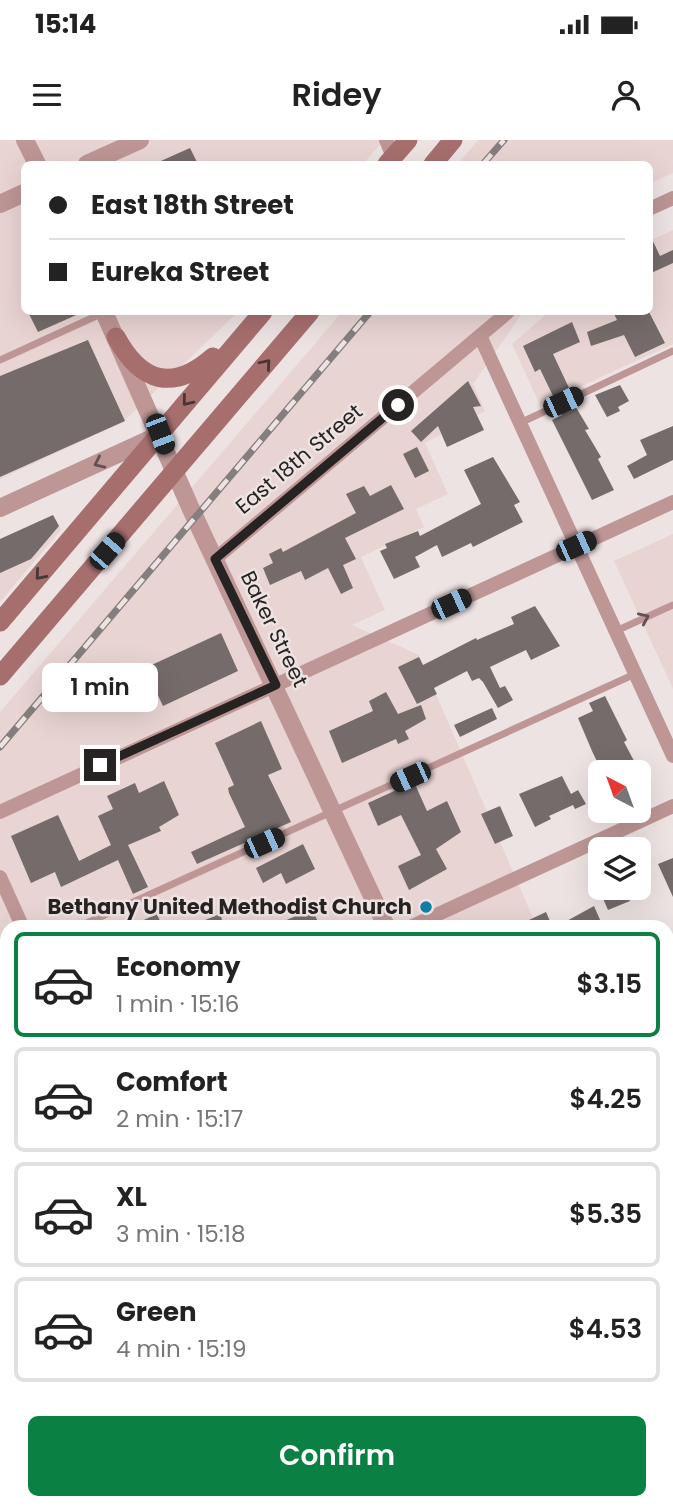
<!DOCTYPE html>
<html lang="en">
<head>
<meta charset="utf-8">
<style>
  :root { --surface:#fff; --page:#f6f6f6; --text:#222; --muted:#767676; --line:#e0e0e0; --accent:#0b8043 }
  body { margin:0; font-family:Poppins,sans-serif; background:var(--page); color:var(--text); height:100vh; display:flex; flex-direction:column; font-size:26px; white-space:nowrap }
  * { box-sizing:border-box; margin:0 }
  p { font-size:23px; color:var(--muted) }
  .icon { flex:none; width:38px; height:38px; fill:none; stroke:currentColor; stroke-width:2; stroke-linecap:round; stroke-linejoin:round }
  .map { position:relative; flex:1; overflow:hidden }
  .panel { position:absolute; left:0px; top:780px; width:674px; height:590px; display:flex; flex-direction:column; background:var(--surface); border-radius:21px 21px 0 0; box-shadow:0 7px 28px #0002 }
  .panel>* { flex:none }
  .banner { position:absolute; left:21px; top:21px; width:632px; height:154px; border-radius:10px; box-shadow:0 7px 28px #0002; display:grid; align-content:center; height:154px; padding:0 28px; background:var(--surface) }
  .needle { width:46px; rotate:319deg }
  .tools { position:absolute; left:588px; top:620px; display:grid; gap:14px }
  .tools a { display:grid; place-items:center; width:63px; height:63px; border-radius:10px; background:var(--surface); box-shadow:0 7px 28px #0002; font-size:35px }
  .end { position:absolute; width:32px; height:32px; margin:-16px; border:9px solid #272323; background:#fff; box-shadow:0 0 0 4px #fff }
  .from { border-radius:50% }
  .bubble { position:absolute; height:49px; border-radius:10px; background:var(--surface); box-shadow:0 7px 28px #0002; font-size:23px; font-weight:600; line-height:49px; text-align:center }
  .car { position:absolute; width:21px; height:42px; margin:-21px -10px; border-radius:9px; box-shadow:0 0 5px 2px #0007; background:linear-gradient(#222 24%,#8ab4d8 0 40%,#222 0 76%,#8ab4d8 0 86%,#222 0) }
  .banner b { display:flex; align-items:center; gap:24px; height:66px; font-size:26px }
  .banner b+b { border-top:2px solid var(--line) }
  .banner i { width:18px; height:18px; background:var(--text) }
  ul { padding:12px 0 0; list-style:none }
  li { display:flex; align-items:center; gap:21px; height:105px; margin:0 14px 10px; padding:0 14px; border:4px solid var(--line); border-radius:10px }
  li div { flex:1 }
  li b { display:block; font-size:26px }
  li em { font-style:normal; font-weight:600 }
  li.active { border-color:var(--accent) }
  li>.icon { width:63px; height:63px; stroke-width:1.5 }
  .button { display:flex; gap:14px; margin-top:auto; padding:14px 28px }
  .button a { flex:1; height:80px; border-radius:10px; background:var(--accent); color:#fff; font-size:28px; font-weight:600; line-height:80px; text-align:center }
  .status { display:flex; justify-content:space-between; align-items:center; height:49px; padding:0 35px; background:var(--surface); direction:ltr }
  .status svg { height:19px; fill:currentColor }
  header { display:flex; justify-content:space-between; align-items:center; height:91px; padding:0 28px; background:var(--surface); font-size:32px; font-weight:600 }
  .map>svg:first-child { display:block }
  .built { fill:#e8d4d3 }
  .building { fill:#756b6b }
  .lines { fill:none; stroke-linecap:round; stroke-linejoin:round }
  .service { stroke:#bd9695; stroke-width:7 }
  .minor { stroke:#bd9695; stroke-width:14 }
  .tertiary { stroke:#bd9695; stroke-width:18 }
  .secondary { stroke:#a66f6e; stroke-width:19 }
  .rail-casing { stroke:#857e7e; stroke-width:7 }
  .rail { stroke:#eee3e3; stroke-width:4.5; stroke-dasharray:13; stroke-linecap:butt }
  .oneway { stroke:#473636 }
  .oneway2 { stroke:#635151 }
  .route { stroke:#272323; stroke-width:9 }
  .poi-dot { fill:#127ea7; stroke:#eee3e3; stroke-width:2.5 }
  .labels { text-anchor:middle; stroke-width:5; stroke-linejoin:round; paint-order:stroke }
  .street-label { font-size:21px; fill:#272323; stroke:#eee3e3 }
  .poi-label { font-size:21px; font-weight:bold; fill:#272323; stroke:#eee3e3; text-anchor:end }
</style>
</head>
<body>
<div class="status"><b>15:14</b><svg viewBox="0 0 49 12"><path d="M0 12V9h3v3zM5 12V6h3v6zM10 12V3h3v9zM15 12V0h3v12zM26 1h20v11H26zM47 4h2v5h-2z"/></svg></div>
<header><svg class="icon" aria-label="menu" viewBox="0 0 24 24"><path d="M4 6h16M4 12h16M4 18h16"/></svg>Ridey<svg class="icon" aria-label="person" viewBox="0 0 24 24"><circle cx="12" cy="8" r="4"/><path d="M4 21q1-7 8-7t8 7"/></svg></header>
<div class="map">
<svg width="673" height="1370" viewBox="0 0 673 1370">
  <rect width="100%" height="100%" fill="#eee3e3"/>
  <path class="built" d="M0 0H384L363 24H24V172H238L123 282 0 339Z
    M478 0H673V33L649 44V24H458Z
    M673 90V204L540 265 512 204 549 172H649V101Z
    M342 172H523L473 244 485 271 425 303 448 354 416 369 424 387 361 417 385 470 352 485 419 515 537 787 7 788V1363H667V1040L673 1054V1370H0V572Z
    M56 379 61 390 0 462V405Z
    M673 394V549L614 421Z"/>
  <path class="building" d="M190 8 198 24H154Z
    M649 93 660 116 673 110V123L649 134Z
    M28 172H83L38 192Z
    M613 172H649L665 203 635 217 624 195 591 206 587 192 617 180Z
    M572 182 580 202 553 214 569 248 566 250 568 254 555 260 540 229 535 232 523 206Z
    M88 200 125 281 0 337V236Z
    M468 241 481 266 473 267 484 290 447 307 438 286 421 302 411 291Z
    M620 245 629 261 618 267 620 271 607 277 595 255Z
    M574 264 589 289 585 290 601 317 598 319 614 350 592 360 552 280 562 275 560 271Z
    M673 286V320L634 339 627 326 647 315 640 300Z
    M417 307 429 331 415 338 403 314Z
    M493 317 520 362 514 365 523 382 473 407 471 403 442 417 437 405 415 417 420 427 394 439 380 411 387 408 385 404 418 391 420 396 481 364 464 330Z
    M391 345 404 369 345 398 356 419 343 425 353 448 341 454 328 428 305 440 301 431 270 445 263 428 273 423 269 414 281 408 283 412 356 373 346 354 364 346 370 356Z
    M53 375 59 386 31 419 0 433V399Z
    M535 466 560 506 531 520 526 510 490 527 500 548 505 546 513 560 498 568 483 542 479 538 472 541 467 531 434 548 437 554 417 564 398 527 419 517 423 525 476 498 477 500 514 484 511 477Z
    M221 493 238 531 163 566 145 528Z
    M386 552 398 574 421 565 426 579 405 591 409 599 398 604 396 599 342 623 329 591 373 571 369 561Z
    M605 556 627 600 624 602 640 632H602L592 611 578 578 593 571 589 563Z
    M492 568 497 579 460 597 454 585Z
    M261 581 282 629 268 635 291 682 197 724 191 712 245 687 229 653 228 648 234 645 215 603Z
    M562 636 571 654 578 650 586 664 575 669 573 665 549 676 551 679 535 687 519 654Z
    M164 641 179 675 159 687 161 691 128 705 148 747 133 754 118 720 61 747 55 732 31 743 11 696 58 675 79 721 111 705 98 676 113 669 107 656 135 643 139 653Z
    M414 642 427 671 447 661 461 692 436 709 447 729 409 750 398 726 421 715 401 675 378 686 368 663Z
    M500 666 513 696 495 704 481 674Z
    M303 704 315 729 286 744 281 733 263 743 256 728Z
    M673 718V757L658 724Z
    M598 747H624L630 761 608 770Z
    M594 766 601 782 590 788H554Z
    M312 769 319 784 311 788H268Z
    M546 772 553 788H512Z
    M157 774 163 788H126Z
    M220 774 225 788 188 787Z"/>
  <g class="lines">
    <path class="service" d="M0 220 105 172
      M520 283 673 211
      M616 491 673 465
      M76 788 635 534
      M667 818 673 815
      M667 1126 673 1123
      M130 1370 145 1363"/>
    <path class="minor" d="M386 0 393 17
      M649 69 673 58
      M480 196 673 616
      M215 419 508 172
      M0 672 673 362
      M0 737 23 788
      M408 788 673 666
      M667 972 673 969
      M0 975 7 972
      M667 1275 673 1273
      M0 1279 7 1275
      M288 1363 291 1370
      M461 1370 476 1363"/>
    <path class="tertiary" d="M25 0 37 24
      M87 24 140 0
      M0 64 24 53
      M104 172 191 369 387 788
      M0 368 157 296
      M652 1363 655 1370"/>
    <path class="secondary" d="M387 24 408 0
      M433 24 453 0
      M116 197C141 243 173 252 213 217
      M0 482 263 172
      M0 536 310 172"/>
    <defs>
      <path id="rail" d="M483 24 504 0
        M0 607 370 172"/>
    </defs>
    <use href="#rail" class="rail-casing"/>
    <use href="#rail" class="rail"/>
  </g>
  <defs><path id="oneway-chevron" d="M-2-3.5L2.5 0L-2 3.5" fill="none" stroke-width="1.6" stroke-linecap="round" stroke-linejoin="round" transform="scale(1.75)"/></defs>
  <g class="oneway">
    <use href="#oneway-chevron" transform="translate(266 224) rotate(-50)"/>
    <use href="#oneway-chevron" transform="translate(187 261) rotate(129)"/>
    <use href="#oneway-chevron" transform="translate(40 435) rotate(131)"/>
  </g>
  <g class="oneway2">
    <use href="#oneway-chevron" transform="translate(99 323) rotate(155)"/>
    <use href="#oneway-chevron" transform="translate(644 478) rotate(-24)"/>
  </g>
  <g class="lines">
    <path class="route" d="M100 625 276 545 215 419 398 265"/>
  </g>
  <circle class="poi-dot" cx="426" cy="767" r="7"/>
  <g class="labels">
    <g class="street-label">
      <text transform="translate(299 319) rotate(-40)" y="7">East 18th Street</text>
      <text transform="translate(274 489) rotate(64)" y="7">Baker Street</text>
    </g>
    <g class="poi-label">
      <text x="412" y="774">Bethany United Methodist Church</text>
    </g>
  </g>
</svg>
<div class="tools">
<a><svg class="needle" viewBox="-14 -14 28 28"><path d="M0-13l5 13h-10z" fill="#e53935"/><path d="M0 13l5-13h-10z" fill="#767676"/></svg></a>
<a><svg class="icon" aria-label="layers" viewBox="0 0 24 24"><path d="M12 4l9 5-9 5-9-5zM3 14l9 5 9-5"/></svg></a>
</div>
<i class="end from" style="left:398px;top:265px"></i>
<i class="end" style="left:100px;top:625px"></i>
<div class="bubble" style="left:42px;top:523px;width:116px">1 min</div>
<i class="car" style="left:563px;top:262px;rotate:65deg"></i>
<i class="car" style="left:160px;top:294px;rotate:159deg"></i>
<i class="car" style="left:576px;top:406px;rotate:66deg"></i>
<i class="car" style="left:107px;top:411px;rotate:41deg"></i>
<i class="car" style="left:451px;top:464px;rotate:65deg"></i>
<i class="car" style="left:410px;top:637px;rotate:246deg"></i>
<i class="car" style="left:264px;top:703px;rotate:66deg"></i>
<div class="banner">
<b><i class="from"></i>East 18th Street</b>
<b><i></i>Eureka Street</b>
</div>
<section class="panel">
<ul>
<li class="active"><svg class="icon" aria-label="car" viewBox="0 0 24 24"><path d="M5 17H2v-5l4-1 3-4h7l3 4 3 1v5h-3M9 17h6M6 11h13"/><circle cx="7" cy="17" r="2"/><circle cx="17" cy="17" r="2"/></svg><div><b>Economy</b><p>1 min · 15:16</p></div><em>$3.15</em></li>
<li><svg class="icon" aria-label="car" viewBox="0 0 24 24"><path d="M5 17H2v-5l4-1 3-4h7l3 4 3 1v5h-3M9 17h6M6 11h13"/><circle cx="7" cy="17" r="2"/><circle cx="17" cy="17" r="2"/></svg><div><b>Comfort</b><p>2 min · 15:17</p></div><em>$4.25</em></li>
<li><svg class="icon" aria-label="car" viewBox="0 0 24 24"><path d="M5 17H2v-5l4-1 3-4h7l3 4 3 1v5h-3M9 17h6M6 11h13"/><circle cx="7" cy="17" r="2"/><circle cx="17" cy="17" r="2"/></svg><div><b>XL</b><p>3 min · 15:18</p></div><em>$5.35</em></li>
<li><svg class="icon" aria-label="car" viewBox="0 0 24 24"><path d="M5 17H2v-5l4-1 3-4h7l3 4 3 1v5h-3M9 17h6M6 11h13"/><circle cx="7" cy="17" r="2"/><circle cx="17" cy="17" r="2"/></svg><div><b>Green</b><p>4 min · 15:19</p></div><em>$4.53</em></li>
</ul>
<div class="button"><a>Confirm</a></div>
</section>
</div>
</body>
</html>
